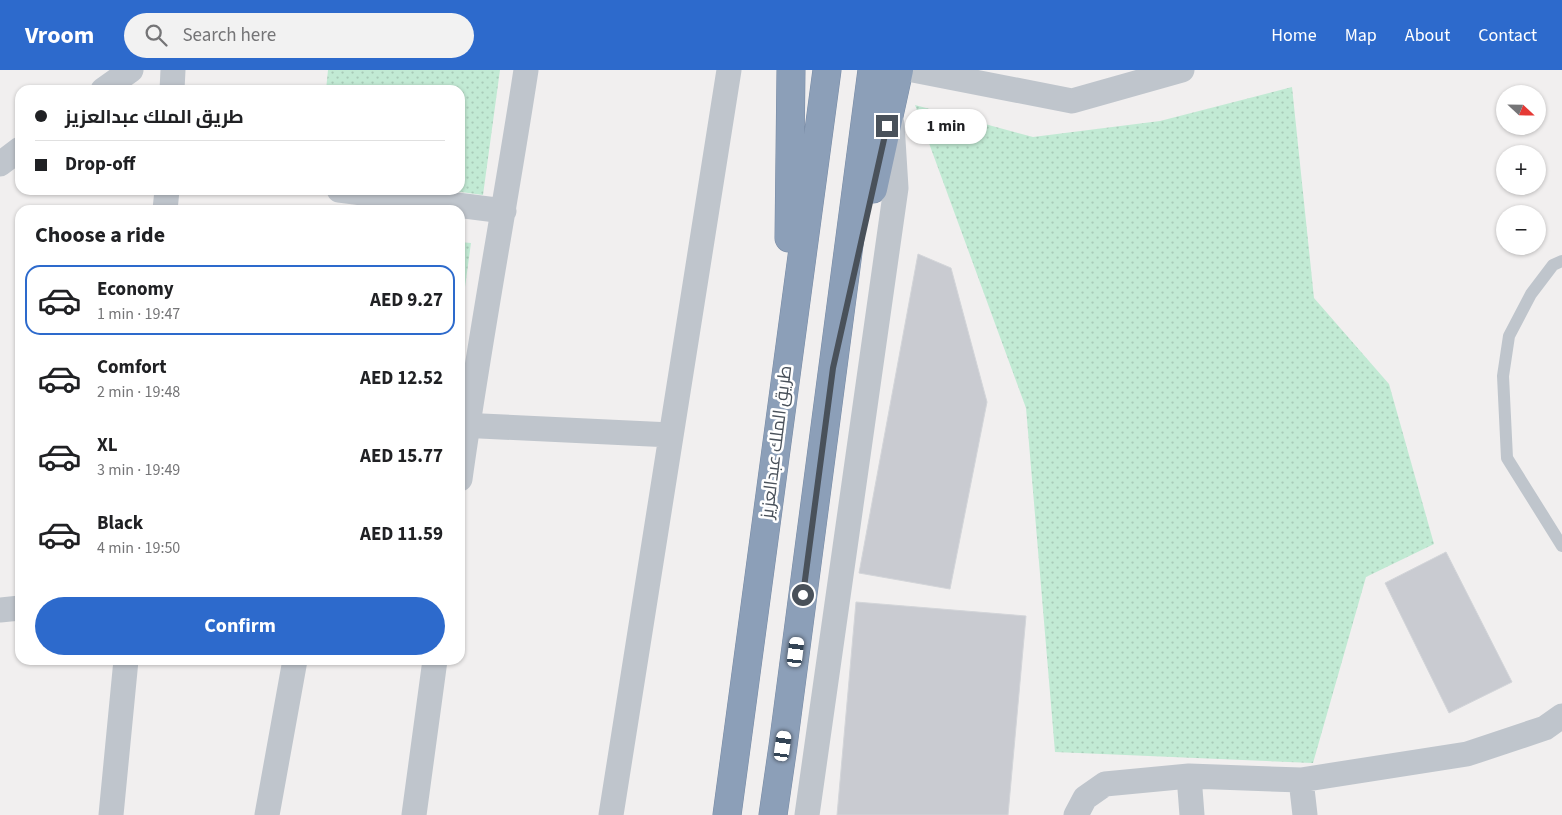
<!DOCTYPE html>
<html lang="en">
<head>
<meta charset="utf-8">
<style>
  :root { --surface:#fff; --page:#f2f2f2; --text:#202124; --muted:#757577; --line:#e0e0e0; --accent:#2d6acc }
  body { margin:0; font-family:"Source Sans 3",Cairo,sans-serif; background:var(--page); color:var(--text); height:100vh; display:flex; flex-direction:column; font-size:19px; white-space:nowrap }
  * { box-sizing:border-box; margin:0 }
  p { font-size:16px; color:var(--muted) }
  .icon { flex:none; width:28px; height:28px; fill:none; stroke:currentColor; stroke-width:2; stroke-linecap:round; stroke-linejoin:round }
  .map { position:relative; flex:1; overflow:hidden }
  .details { position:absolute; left:15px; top:135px; width:450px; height:460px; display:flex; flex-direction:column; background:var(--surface); border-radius:15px; box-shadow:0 1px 4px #0004 }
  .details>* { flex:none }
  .hud { position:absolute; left:15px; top:15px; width:450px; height:110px; border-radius:15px; box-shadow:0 1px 4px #0004; display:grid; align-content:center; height:110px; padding:0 20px; background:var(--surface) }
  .needle { width:32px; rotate:112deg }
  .buttons { position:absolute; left:1496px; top:15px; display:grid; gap:10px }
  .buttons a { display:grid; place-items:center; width:50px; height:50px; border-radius:50%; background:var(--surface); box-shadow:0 1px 4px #0004; font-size:25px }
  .end { position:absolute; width:22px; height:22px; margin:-11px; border:6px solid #49515a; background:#fff; box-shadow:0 0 0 2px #fff }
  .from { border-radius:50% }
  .bubble { position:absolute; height:35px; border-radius:18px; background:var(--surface); box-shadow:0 1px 4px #0004; font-size:16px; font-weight:700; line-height:35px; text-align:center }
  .car { position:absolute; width:15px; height:30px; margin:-15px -8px; border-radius:6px; box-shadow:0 0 4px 1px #0007; background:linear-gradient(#fff 24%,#345 0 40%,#fff 0 76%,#345 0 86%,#fff 0) }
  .hud b { display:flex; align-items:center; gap:18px; height:48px; font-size:19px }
  .hud b+b { border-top:1px solid var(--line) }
  .hud i { width:12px; height:12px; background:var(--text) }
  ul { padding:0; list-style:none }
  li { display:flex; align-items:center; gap:15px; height:70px; margin:0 10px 8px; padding:0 10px; border:2px solid transparent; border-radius:15px }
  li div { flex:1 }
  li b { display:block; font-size:19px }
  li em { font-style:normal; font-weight:700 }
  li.on { border-color:var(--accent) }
  li>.icon { width:45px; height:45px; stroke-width:1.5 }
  h2 { padding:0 20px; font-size:22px; line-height:60px }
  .primary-button { display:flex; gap:10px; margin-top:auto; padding:10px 20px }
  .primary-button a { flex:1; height:58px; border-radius:30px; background:var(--accent); color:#fff; font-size:20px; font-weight:700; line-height:58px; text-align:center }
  header { display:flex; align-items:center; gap:30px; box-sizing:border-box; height:70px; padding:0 25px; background:var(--accent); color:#fff }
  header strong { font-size:24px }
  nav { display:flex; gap:28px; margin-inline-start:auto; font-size:18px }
  .search { width:350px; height:45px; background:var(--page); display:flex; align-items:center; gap:12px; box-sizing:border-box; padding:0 18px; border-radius:28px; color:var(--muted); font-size:19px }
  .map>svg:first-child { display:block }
  .grass { fill:url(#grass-dots) }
  .building { fill:#c9cbd1; stroke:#d3d5d9 }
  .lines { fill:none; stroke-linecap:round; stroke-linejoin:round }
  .highway-casing { stroke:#778aa4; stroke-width:29 }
  .lane { stroke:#bfc5cc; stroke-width:12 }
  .street { stroke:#bfc5cc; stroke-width:25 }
  .highway { stroke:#8c9fb8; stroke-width:28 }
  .route { stroke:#49515a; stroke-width:6 }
  .labels { text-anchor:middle; stroke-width:5; stroke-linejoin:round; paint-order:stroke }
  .street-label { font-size:18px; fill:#49515a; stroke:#fff }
</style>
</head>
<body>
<header>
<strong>Vroom</strong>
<div class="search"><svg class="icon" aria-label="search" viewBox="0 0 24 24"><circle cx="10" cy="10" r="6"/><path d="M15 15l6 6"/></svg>Search here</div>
<nav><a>Home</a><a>Map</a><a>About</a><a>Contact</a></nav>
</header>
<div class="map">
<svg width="1562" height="745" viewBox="0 0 1562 745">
  <defs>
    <pattern id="grass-dots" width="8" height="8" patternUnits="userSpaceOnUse" patternTransform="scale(1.25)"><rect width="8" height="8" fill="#c2ead4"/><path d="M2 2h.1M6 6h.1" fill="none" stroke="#a8cab8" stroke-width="1.8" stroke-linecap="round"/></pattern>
  </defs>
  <rect width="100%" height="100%" fill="#f1efef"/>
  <path class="grass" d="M328 0H500L483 125 446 120H460V20H326Z
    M1292 17 1314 228 1389 314 1434 474 1366 507 1313 693 1055 682 1026 338 915 35 1033 67 1160 51Z
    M460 172 471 173 460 254Z"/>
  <path class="building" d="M918 184 951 198 987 332 950 519 859 503Z
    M1446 482 1512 612 1449 643 1385 513Z
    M856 532 1026 546 1008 745H837Z"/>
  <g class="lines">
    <defs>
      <path id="highway" d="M873 119 899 0
        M789 168 791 0
        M727 745 827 0
        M773 745 783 676 872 0"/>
    </defs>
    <use href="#highway" class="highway-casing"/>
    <path class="lane" d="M1562 191 1553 195 1531 224 1509 266 1503 306 1507 388 1562 476"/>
    <path class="street" d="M913 0 1072 31 1182 0
      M103 20 131 0
      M172 20 173 0
      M0 94 20 79
      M339 120 504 141
      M165 140 167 120
      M460 355 671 365
      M460 409C479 272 505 137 526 0
      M0 540 20 538
      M1189 706 1192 745
      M1301 710 1305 745
      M111 745 126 590
      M267 745 295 590
      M414 745 435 590
      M611 745 729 0
      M807 745 896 118 892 54
      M1076 745 1085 728 1105 714 1189 706 1301 710 1467 684 1545 658 1562 646"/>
    <use href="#highway" class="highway"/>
  </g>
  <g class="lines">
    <path class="route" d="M803 525 833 298 887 56"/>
  </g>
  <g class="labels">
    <g class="street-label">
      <text transform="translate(776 372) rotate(-83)" y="6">طريق الملك عبدالعزيز</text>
    </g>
  </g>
</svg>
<div class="buttons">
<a><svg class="needle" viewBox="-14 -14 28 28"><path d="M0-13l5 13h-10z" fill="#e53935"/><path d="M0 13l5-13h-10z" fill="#757577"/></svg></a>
<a>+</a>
<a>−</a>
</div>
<i class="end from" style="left:803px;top:525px"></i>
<i class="end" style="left:887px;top:56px"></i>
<div class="bubble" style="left:905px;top:39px;width:82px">1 min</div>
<i class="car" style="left:796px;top:582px;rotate:7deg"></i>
<i class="car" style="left:783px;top:676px;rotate:8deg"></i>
<div class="hud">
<b><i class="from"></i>طريق الملك عبدالعزيز</b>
<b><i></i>Drop-off</b>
</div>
<section class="details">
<h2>Choose a ride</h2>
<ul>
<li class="on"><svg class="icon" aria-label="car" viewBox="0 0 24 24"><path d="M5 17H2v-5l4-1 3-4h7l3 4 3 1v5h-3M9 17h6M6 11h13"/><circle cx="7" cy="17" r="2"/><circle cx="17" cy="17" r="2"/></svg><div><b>Economy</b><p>1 min · 19:47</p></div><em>AED 9.27</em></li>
<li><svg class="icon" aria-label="car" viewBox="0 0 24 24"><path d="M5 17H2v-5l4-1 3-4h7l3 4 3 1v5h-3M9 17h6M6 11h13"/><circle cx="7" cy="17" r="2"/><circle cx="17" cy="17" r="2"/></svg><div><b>Comfort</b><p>2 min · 19:48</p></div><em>AED 12.52</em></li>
<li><svg class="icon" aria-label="car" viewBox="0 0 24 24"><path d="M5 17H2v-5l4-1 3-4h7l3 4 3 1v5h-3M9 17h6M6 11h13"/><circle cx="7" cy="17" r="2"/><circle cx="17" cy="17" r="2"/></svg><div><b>XL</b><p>3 min · 19:49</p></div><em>AED 15.77</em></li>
<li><svg class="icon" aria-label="car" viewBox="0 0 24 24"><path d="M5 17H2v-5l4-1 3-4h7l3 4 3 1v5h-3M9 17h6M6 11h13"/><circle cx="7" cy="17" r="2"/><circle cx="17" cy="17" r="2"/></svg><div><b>Black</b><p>4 min · 19:50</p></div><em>AED 11.59</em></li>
</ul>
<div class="primary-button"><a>Confirm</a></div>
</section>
</div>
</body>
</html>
